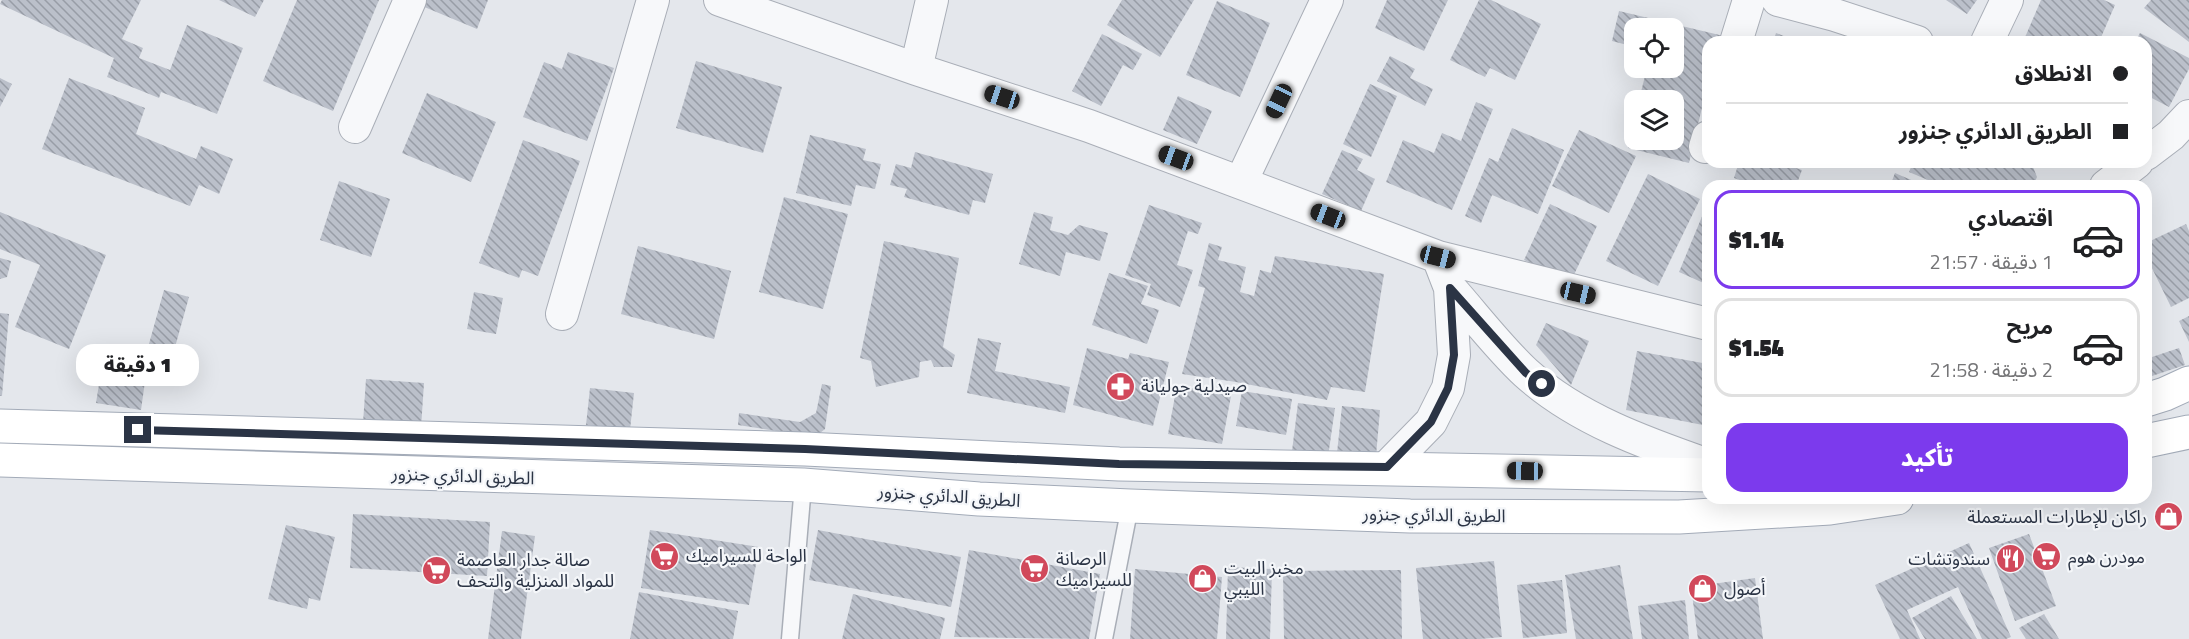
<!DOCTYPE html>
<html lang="ar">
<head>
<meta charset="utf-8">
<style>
  :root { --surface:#fff; --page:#f2f2f2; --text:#202124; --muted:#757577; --line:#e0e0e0; --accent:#7c3aed }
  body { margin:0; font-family:"Titillium Web","Noto Sans Arabic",sans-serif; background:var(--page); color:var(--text); direction:rtl; height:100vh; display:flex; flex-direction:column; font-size:22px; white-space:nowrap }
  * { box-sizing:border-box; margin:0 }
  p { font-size:20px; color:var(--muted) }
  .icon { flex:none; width:33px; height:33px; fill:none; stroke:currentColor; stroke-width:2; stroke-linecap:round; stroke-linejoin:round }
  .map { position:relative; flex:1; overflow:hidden; direction:ltr }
  .side { position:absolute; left:1702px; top:180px; width:450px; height:324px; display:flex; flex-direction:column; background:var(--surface); border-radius:18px; box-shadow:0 6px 24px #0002; direction:rtl }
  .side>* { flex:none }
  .banner { position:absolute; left:1702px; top:36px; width:450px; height:132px; border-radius:18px; box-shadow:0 6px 24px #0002; direction:rtl; display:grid; align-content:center; height:132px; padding:0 24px; background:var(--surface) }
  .controls { position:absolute; left:1624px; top:18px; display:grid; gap:12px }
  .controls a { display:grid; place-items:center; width:60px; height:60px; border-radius:12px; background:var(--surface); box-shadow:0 6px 24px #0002; font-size:30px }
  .end { position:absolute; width:27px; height:27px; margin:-14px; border:8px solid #2b3445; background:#fff; box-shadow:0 0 0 3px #fff }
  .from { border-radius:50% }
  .bubble { position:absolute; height:42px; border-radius:18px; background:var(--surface); box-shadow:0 6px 24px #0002; font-size:20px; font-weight:800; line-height:42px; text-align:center; direction:rtl }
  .car { position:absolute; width:18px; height:36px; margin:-18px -9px; border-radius:8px; box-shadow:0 0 4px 2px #0007; background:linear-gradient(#222 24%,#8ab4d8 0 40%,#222 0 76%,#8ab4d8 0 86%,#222 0) }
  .banner b { display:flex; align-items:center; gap:21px; height:57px; font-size:22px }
  .banner b+b { border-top:2px solid var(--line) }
  .banner i { width:15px; height:15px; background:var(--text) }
  ul { padding:10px 0 0; list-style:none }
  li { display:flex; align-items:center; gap:18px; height:99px; margin:0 12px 9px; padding:0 12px; border:3px solid var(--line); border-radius:18px }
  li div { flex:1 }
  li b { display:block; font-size:22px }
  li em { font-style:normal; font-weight:800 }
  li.on { border-color:var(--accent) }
  li>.icon { width:54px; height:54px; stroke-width:1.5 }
  .primary-button { display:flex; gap:12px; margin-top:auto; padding:12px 24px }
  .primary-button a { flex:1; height:69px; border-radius:18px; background:var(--accent); color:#fff; font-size:24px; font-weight:800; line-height:69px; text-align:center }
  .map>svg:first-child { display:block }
  .building { fill:url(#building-back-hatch) }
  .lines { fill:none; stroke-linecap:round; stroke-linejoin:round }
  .service-casing { stroke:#a9aeb7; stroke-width:19 }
  .minor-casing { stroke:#a9aeb7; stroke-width:34 }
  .primary-casing { stroke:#a3abb8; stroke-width:35 }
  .service { stroke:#f7f8fa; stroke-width:16 }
  .minor { stroke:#f7f8fa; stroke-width:32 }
  .primary { stroke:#fff; stroke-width:33 }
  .route { stroke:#2b3445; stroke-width:8 }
  .labels { text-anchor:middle; stroke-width:4.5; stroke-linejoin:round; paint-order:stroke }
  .poi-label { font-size:18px; fill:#2b3445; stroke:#f4f6f9; text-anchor:start }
  .street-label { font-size:18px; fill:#2b3445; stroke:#f4f6f9 }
</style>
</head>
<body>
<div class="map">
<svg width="2189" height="639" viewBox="0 0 2189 639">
  <defs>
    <pattern id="building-back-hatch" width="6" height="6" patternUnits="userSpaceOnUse" patternTransform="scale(1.5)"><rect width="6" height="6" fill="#bbc0ca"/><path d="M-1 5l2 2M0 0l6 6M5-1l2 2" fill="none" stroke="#989da6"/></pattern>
  </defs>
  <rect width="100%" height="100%" fill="#e4e7ec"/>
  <path class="building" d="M2 0H141L122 39 143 48 139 58 170 70 187 25 243 48 217 114 161 92 159 98 107 77 114 58 0 4Z
    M219 0H264L255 17Z
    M297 0H379L333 111 263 81Z
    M424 0H488L477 29 422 6Z
    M1122 0H1194L1160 57 1107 25Z
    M1387 0H1448L1424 51 1375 28Z
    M1479 0H1491L1541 24 1515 80 1490 68 1485 77 1450 60Z
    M1946 0H1977L1967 14Z
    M2041 0H2104L2115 5 2099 42H2023Z
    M2151 0H2189V42L2144 8Z
    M1217 1 1270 23 1240 97 1186 75Z
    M1619 11 1732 38 1731 42H1708V82L1689 163 1628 148 1634 121 1635 140H1674V100H1639L1647 68H1674V28H1635V47L1612 41Z
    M1776 33 1799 42H1773Z
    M2140 33 2189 58V69L2169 107 2146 95V42H2135Z
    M1102 34 1142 54 1133 70 1123 65 1101 106 1072 91Z
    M568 52 614 68 587 141 523 117 544 62 562 69Z
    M1390 56 1415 69 1410 78 1433 89 1425 106 1377 81Z
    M696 61 782 87 763 153 676 128Z
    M0 78 12 84 0 107Z
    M69 78 145 108 136 134 196 159 201 146 233 159 219 194 199 185 190 206 42 149Z
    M1370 84 1397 96 1371 157 1343 144Z
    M427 93 496 122 471 182 402 153Z
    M1178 96 1212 111 1197 144 1163 130Z
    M1476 102 1493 109 1452 210 1386 182 1403 140 1434 153 1442 133 1461 141Z
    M1512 128 1564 150 1538 214 1492 195 1481 223 1465 216 1489 158 1498 162Z
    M1579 130 1636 156 1609 213 1552 186Z
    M810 135 866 149 863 160 881 164 875 189 856 185 851 206 796 193Z
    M523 140 580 161 538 276 522 270 519 278 479 263Z
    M1342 150 1363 159 1357 170 1375 179 1361 211 1322 194Z
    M915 152 993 174 985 203 973 200 969 215 904 197 907 189 890 185 896 164 911 168Z
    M1739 162H1777L1802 170 1796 186H1757L1734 178Z
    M1913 162H2031L2037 177 2033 186H1942L1909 172Z
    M1895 173 1925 186H1890Z
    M1648 174 1700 199 1658 286 1606 261Z
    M339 181 390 199 371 257 320 240Z
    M784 197 848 214 823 309 759 292Z
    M1708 202V285L1679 272Z
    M1550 204 1597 226 1571 281 1524 260Z
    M1149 205 1202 223 1198 234 1188 231 1177 265 1193 270 1180 307 1147 295 1151 284 1125 275Z
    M0 212 106 255 69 349 15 327 40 265 0 249Z
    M1034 212 1053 217 1050 230 1068 235 1079 225 1108 233 1100 261 1066 252 1060 276 1019 264Z
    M2186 224 2189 231V298L2171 307 2146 256V243Z
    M884 241 959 258 943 347 955 355 952 367H934L931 360 920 362 919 377 876 387 871 361 860 358Z
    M1209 243 1222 247 1218 260 1246 267 1240 292 1254 296 1260 270 1271 273 1275 256 1384 274 1365 392 1331 387 1327 400 1236 382 1182 374 1205 288 1198 286Z
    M638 246 731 271 714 339 621 314Z
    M0 258 11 261 7 277 0 279Z
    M1109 273 1148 286 1141 304 1159 310 1147 344 1092 325Z
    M164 290 189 297 172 358 147 351Z
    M474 292 503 298 496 334 467 329Z
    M0 313 9 314 2 396H0Z
    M2189 316V342L2179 321Z
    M1546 323 1589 341 1571 385 1536 345Z
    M978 338 1001 343 995 371 1070 387 1065 413 967 393Z
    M1087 348 1128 359 1130 353 1169 362 1153 426 1073 405Z
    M2179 348 2185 365 2146 378V359Z
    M1637 351 1708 364V426L1626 410Z
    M104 353 148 360 141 410 96 403Z
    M366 379 424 383 421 428 363 423Z
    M822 384 831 386 825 429 815 437 738 425 739 413 800 422 816 413Z
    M1177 385 1231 396 1222 444 1168 434Z
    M590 388 634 393 630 430 586 425Z
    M1242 391 1292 399 1286 435 1236 426Z
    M1298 403 1335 408 1328 457 1292 451Z
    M1342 406 1380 410 1376 456 1337 453Z
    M353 514 490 522 487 576 350 568Z
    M286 525 335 537 320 601 309 598 307 609 268 599Z
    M650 530 759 547 749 605 641 588Z
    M818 530 961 557 951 607 809 580Z
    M502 531 535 536 521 639H488Z
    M2029 534 2056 606 2015 621 1989 548Z
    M1969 543 2011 637 2006 639H1982L1958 587 1907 610 1920 639H1900L1875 585Z
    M969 550 1100 574 1089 639 954 637Z
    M1494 561 1502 637 1480 639H1423L1416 568Z
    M1620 565 1633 639H1576L1565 575Z
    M1228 567 1272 569 1270 639H1226Z
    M1135 569 1222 577 1217 639H1130Z
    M1401 570 1402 639H1284L1283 571Z
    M1755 578 1763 639H1698L1691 587Z
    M1562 580 1567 633 1523 638 1517 585Z
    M639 592 738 611 733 639H630Z
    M853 594 945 618 940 639H842Z
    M1951 596 1977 639H1925L1912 618Z
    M1685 600 1689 639H1642L1638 606Z
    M2044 614 2059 639H2026L2019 628Z"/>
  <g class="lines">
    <defs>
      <path id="service" d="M790 639 803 485
        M1104 639 1130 506"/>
      <path id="minor" d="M720 0 916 69 1089 126 1438 257 1450 288 1454 355 1448 388 1431 422 1387 467
        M1778 0 1835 15 1917 42
        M1736 42 1749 0
        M1987 42 2007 0
        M916 69 932 0
        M355 127 410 0
        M1705 147 1708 137
        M2146 154 2171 135 2189 116
        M1241 182 1327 0
        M2106 186 2137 162
        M1438 257 1708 324
        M1450 288C1474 315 1500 349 1526 373 1577 419 1645 443 1708 465
        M562 314 653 0"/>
      <path id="primary" d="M2146 400 2165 394 2189 383
        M0 426 805 449 1119 464 1708 475
        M2146 441 2189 432
        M0 460 803 485 979 499 1130 506 1410 516 1679 517 1830 508 1897 498"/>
    </defs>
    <use href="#service" class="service-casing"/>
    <use href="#minor" class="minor-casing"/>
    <use href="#primary" class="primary-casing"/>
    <use href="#service" class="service"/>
    <use href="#minor" class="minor"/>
    <use href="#primary" class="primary"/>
  </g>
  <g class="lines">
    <path class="route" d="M138 430 805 449 1119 464 1387 467 1431 422 1448 388 1454 355 1450 288 1526 373 1542 384"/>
  </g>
  <defs>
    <symbol id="pharmacy-disc" viewBox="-11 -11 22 22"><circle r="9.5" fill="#d1495b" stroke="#f4f6f9"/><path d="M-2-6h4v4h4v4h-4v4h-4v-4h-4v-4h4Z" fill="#fff"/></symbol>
    <symbol id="shop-disc" viewBox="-11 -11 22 22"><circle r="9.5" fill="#d1495b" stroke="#f4f6f9"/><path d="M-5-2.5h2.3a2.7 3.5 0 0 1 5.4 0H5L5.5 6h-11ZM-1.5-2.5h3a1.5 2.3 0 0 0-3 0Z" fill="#fff"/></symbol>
    <symbol id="supermarket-disc" viewBox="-11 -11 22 22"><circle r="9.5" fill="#d1495b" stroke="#f4f6f9"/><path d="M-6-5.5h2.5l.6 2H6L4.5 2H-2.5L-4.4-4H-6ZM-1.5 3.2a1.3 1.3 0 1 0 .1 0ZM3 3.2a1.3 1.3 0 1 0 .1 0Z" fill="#fff"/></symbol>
    <symbol id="restaurant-disc" viewBox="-11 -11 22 22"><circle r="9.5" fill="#d1495b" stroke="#f4f6f9"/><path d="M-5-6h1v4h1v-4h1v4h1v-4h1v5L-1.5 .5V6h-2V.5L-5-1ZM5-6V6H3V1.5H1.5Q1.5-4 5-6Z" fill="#fff"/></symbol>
  </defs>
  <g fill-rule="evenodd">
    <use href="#pharmacy-disc" x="1104" y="370" width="33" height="33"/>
    <use href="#shop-disc" x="2152" y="500" width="33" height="33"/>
    <use href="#supermarket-disc" x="648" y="540" width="33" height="33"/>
    <use href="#supermarket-disc" x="2030" y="540" width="33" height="33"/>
    <use href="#restaurant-disc" x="1994" y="542" width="33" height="33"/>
    <use href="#supermarket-disc" x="1018" y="552" width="33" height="33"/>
    <use href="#supermarket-disc" x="420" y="554" width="33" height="33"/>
    <use href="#shop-disc" x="1186" y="562" width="33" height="33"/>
    <use href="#shop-disc" x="1686" y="572" width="33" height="33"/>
  </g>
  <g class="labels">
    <g class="poi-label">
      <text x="1141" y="392">صيدلية جوليانة</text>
      <text x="2147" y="523" text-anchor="end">راكان للإطارات المستعملة</text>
      <text x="686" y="562">الواحة للسيراميك</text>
      <text x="2068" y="563">مودرن هوم</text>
      <text x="1056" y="565">الرصانة<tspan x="1056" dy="21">للسيراميك</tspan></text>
      <text x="1990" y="565" text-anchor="end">سندوتشات</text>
      <text x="457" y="566">صالة جدار العاصمة<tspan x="457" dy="21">للمواد المنزلية والتحف</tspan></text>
      <text x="1224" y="574">مخبز البيت<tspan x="1224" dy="21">الليبي</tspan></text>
      <text x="1724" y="595">أصول</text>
    </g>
    <g class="street-label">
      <text transform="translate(463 476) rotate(2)" y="6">الطريق الدائري جنزور</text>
      <text transform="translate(949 496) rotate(4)" y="6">الطريق الدائري جنزور</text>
      <text transform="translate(1434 515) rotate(1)" y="6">الطريق الدائري جنزور</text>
    </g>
  </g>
</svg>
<div class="controls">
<a><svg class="icon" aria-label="locate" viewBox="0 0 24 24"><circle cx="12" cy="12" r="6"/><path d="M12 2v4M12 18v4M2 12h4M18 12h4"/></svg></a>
<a><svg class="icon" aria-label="layers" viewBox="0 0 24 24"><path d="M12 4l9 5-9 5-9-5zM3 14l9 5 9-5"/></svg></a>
</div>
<i class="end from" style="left:1542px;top:384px"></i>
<i class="end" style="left:138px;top:430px"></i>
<div class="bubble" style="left:76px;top:344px;width:123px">1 دقيقة</div>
<i class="car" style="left:1002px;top:97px;rotate:288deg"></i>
<i class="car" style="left:1279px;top:101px;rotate:205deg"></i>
<i class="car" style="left:1176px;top:158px;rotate:290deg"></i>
<i class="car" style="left:1328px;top:216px;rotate:291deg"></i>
<i class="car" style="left:1438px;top:257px;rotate:104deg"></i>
<i class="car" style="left:1578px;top:293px;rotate:103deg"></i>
<i class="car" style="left:1525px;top:471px;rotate:271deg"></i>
<div class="banner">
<b><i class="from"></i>الانطلاق</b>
<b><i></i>الطريق الدائري جنزور</b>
</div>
<section class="side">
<ul>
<li class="on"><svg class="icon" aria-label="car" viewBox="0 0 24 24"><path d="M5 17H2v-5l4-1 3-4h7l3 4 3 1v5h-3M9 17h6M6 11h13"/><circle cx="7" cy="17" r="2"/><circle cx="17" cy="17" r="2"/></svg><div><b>اقتصادي</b><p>1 دقيقة · 21:57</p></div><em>$1.14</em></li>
<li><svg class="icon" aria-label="car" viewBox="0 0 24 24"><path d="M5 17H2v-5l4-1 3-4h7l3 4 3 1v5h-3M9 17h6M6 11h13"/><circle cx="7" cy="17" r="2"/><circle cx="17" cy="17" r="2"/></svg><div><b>مريح</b><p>2 دقيقة · 21:58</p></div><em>$1.54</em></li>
</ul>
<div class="primary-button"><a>تأكيد</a></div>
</section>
</div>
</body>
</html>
